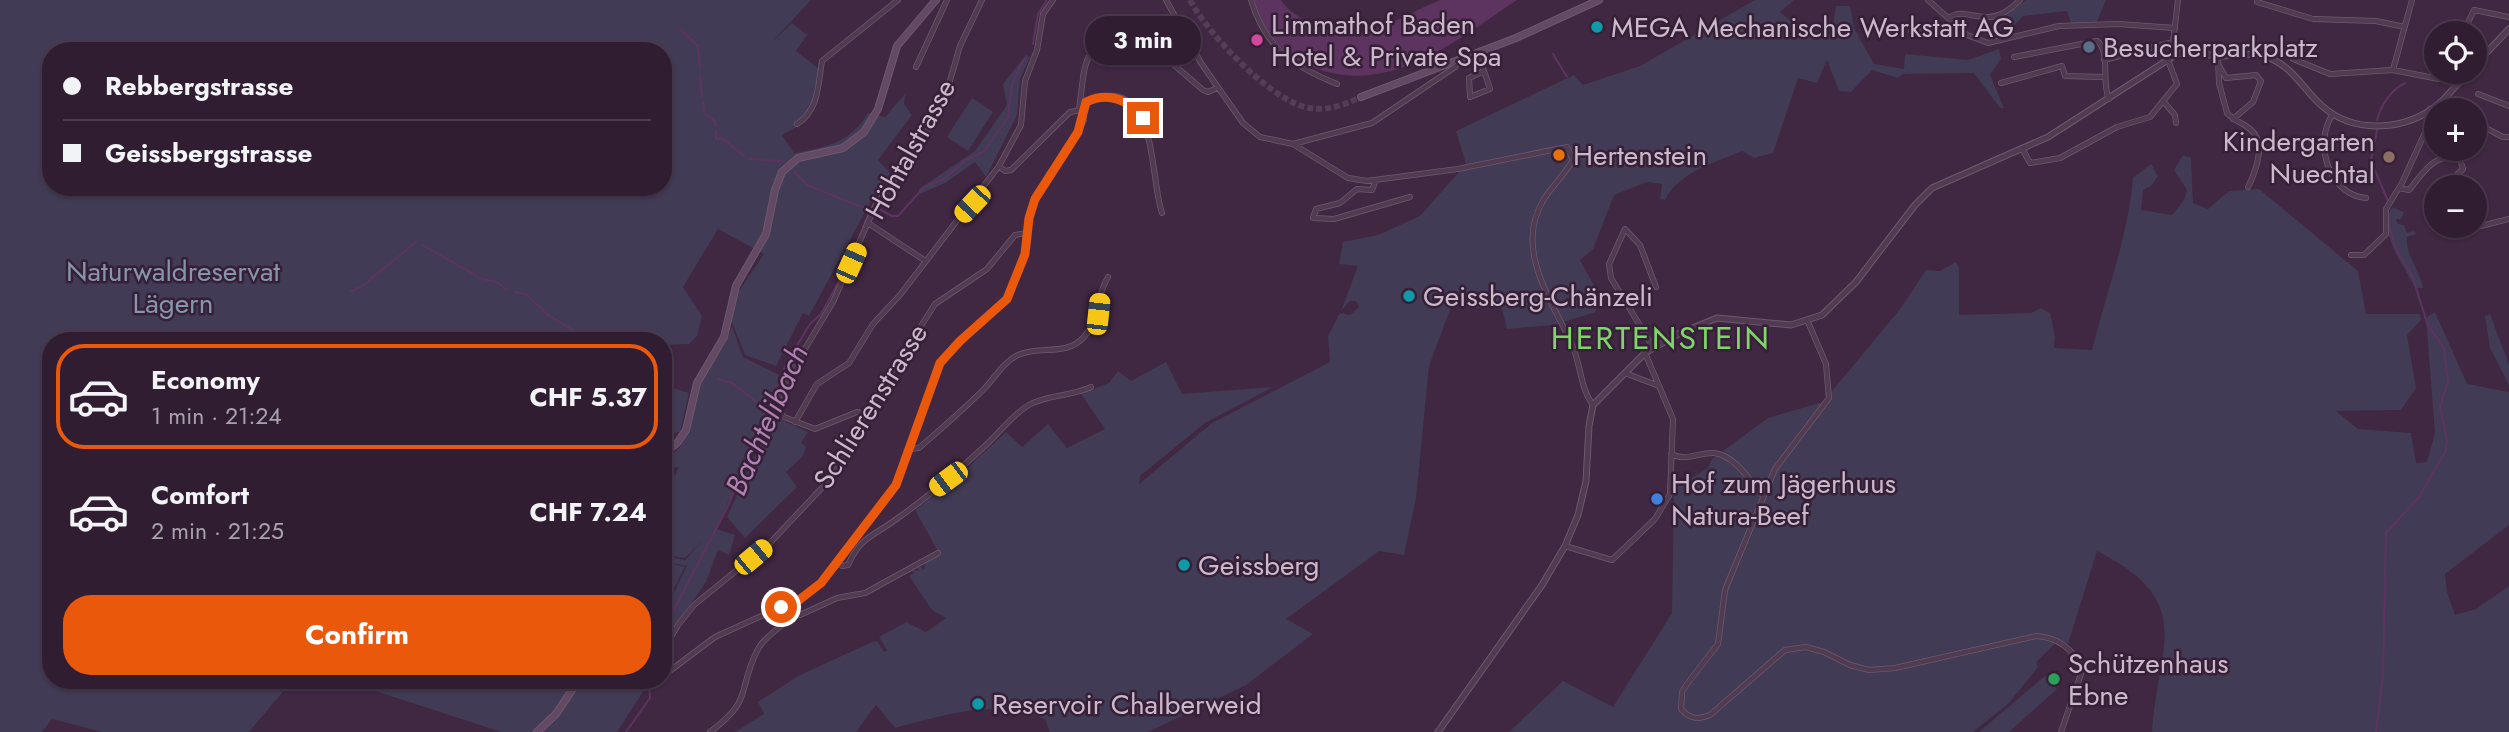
<!DOCTYPE html>
<html lang="en">
<head>
<meta charset="utf-8">
<style>
  :root { --surface:#301d32; --page:#38263a; --text:#f1f3f6; --muted:#a8a2ac; --line:#4b3b4d; --accent:#ea580c }
  body { margin:0; font-family:Jost,sans-serif; background:var(--page); color:var(--text); height:100vh; display:flex; flex-direction:column; font-size:26px; white-space:nowrap }
  * { box-sizing:border-box; margin:0 }
  p { font-size:23px; color:var(--muted) }
  .icon { flex:none; width:38px; height:38px; fill:none; stroke:currentColor; stroke-width:2; stroke-linecap:round; stroke-linejoin:round }
  .map { position:relative; flex:1; overflow:hidden }
  .drawer { position:absolute; left:42px; top:332px; width:630px; height:357px; display:flex; flex-direction:column; background:var(--surface); border-radius:28px; box-shadow:0 2px 5px #0004,0 0 0 2px var(--line) }
  .drawer>* { flex:none }
  .top-card { position:absolute; left:42px; top:42px; width:630px; height:154px; border-radius:28px; box-shadow:0 2px 5px #0004,0 0 0 2px var(--line); display:grid; align-content:center; height:154px; padding:0 21px; background:var(--surface) }
  .fabs { position:absolute; left:2424px; top:21px; display:grid; gap:14px }
  .fabs a { display:grid; place-items:center; width:63px; height:63px; border-radius:50%; background:var(--surface); box-shadow:0 2px 5px #0004,0 0 0 2px var(--line); font-size:35px }
  .end { position:absolute; width:32px; height:32px; margin:-16px; border:9px solid #ea580c; background:#fff; box-shadow:0 0 0 4px #fff }
  .from { border-radius:50% }
  .bubble { position:absolute; height:49px; border-radius:24px; background:var(--surface); box-shadow:0 2px 5px #0004,0 0 0 2px var(--line); font-size:23px; font-weight:700; line-height:49px; text-align:center }
  .car { position:absolute; width:21px; height:42px; margin:-21px -10px; border-radius:9px; box-shadow:0 0 5px 2px #0007; background:linear-gradient(#f5c518 24%,#345 0 40%,#f5c518 0 76%,#345 0 86%,#f5c518 0) }
  .top-card b { display:flex; align-items:center; gap:24px; height:66px; font-size:26px }
  .top-card b+b { border-top:2px solid var(--line) }
  .top-card i { width:18px; height:18px; background:var(--text) }
  ul { padding:12px 0 0; list-style:none }
  li { display:flex; align-items:center; gap:21px; height:105px; margin:0 14px 10px; padding:0 7px; border:4px solid transparent; border-radius:28px }
  li div { flex:1 }
  li b { display:block; font-size:26px }
  li em { font-style:normal; font-weight:700 }
  li.on { border-color:var(--accent) }
  li>.icon { width:63px; height:63px; stroke-width:1.5 }
  .button { display:flex; gap:14px; margin-top:auto; padding:14px 21px }
  .button a { flex:1; height:80px; border-radius:28px; background:var(--accent); color:#fff; font-size:28px; font-weight:700; line-height:80px; text-align:center }
  .map>svg:first-child { display:block }
  .green { fill:#413b55; fill-rule:evenodd }
  .water { fill:#5d3460 }
  .lines { fill:none; stroke-linecap:round; stroke-linejoin:round }
  .stream { stroke:#5d3460; stroke-width:2 }
  .secondary-tunnel { stroke:#553d57; stroke-width:6; stroke-dasharray:6 3; stroke-linecap:butt }
  .minor-casing { stroke:#6e596f; stroke-width:6 }
  .tertiary-casing { stroke:#6e596f; stroke-width:7 }
  .secondary-casing { stroke:#6e596f; stroke-width:8 }
  .minor { stroke:#503b51; stroke-width:4.5 }
  .tertiary { stroke:#503b51; stroke-width:5 }
  .secondary { stroke:#644964; stroke-width:6 }
  .route { stroke:#ea580c; stroke-width:9 }
  .culture-dot { fill:#0f9aa8; stroke:#362037; stroke-width:2.5 }
  .hotel-dot { fill:#d1479c; stroke:#362037; stroke-width:2.5 }
  .service-dot { fill:#5c6f8a; stroke:#362037; stroke-width:2.5 }
  .food-dot { fill:#e8710a; stroke:#362037; stroke-width:2.5 }
  .education-dot { fill:#8d6e63; stroke:#362037; stroke-width:2.5 }
  .shop-dot { fill:#3f7fe0; stroke:#362037; stroke-width:2.5 }
  .leisure-dot { fill:#2e9e5b; stroke:#362037; stroke-width:2.5 }
  .labels { text-anchor:middle; stroke-width:5; stroke-linejoin:round; paint-order:stroke }
  .poi-label { font-size:28px; fill:#cbb8cb; stroke:#362037; text-anchor:start }
  .street-label { font-size:28px; fill:#cbb8cb; stroke:#362037 }
  .park-label { font-size:28px; fill:#8595ab; stroke:#362037 }
  .water-label { font-size:30px; font-style:italic; fill:#af80b2; stroke:#362037 }
  .quarter-label { font-size:32px; letter-spacing:2px; fill:#7fd46a; stroke:#362037 }
</style>
</head>
<body>
<div class="map">
<svg width="2509" height="732" viewBox="0 0 2509 732">
  <rect width="100%" height="100%" fill="#402742"/>
  <path class="green" d="M0 0H811L772 42 792 23 807 35 796 51 823 72C817 109 816 117 782 135L794 153C826 147 851 143 868 113L885 117 905 94 904 104 912 115 878 160 892 175 872 199 809 316 803 313 776 366 745 355 731 320 737 294 764 254 718 229 683 287 702 316 697 336 689 344 663 345V341H51V681H292L249 732H102L52 719 42 732H0ZM51 51H663V187H51Z
    M1755 0H1794L1780 12 1795 24 1812 28 1816 35 1832 33 1836 6H1850L1854 28 1874 64 1904 69 1905 54 1968 60 1999 49 2001 59 1990 75 2004 108H2000L1974 73 1903 74 1898 78 1872 70 1851 92 1839 91 1827 60 1817 83 1798 78 1773 153 1754 158 1742 151C1713 164 1680 171 1665 200L1660 199 1662 184 1647 182 1614 195 1593 249 1580 260 1597 291 1596 312 1553 325 1507 329 1502 309 1451 307 1429 366 1416 498 1404 555 1379 551 1286 619 1313 634 1246 685 1148 732H1050L1045 719C994 698 946 715 895 728L876 705 856 732H735L764 714 758 702 798 676 872 642 877 641 884 652 887 650 879 637 906 622 926 632 946 618 932 610 909 576 914 573 911 569 918 571 919 565 924 570 925 562 940 555 915 510 962 473 1006 432 1022 447 1048 424 1067 448 1105 429 1081 394 1109 383 1118 371 1131 381 1166 362 1182 394 1273 387 1205 423 1140 476 1139 484 1212 423 1330 362 1328 336 1340 313 1350 315 1359 307 1356 301H1350L1341 311 1358 266 1339 264 1343 242 1378 235 1420 216 1466 164 1456 131 1574 75 1583 85 1640 66Z
    M2026 0H2106L2097 22 2071 24 2067 11 2023 16 2013 26 2001 19Z
    M1026 55 1030 57 1020 79 1017 115 986 177 975 162 945 183 920 194 919 189 975 151 1007 105 1003 84Z
    M972 98 993 112 968 151 947 137Z
    M2183 155 2191 158 2193 203 2208 209 2229 191 2259 189 2358 271 2366 314H2420L2421 320 2407 335 2416 388 2401 410 2336 411 2358 429 2411 433 2416 463 2427 462 2435 433 2426 318 2435 312 2467 384 2509 392V525L2445 574 2447 592 2455 615 2476 609 2509 586V732H2152C2158 644 2197 602 2097 551L2068 644 2059 640 2036 662 2038 667 2009 703 1973 732H1509L1563 681 1613 707 1672 613 1674 489 1708 468 1712 459 1768 418 1823 402 1901 308 1926 270 1940 271 1956 262 1959 268V315L2031 313 2041 308 2050 313 2055 336 2054 348 2092 350C2106 293 2128 237 2133 178L2151 164 2158 176 2151 186 2143 190 2141 210 2172 215 2184 200 2187 190 2174 170Z
    M2392 207 2404 212 2401 219H2396L2398 224 2404 225 2407 233 2414 231 2416 234 2407 237C2405 255 2420 270 2423 288H2415C2405 266 2376 232 2392 207Z
    M2490 314 2509 365V385L2490 348 2485 316Z
    M732 326 743 357 779 375 771 407 716 529 735 535 729 555 718 550 706 582 663 644V615L687 566 667 562 685 567 663 610V556L685 560 703 540 685 558 663 555V501L668 502 663 499 679 467 663 468V460C698 444 689 403 705 373 716 353 724 353 732 326Z
    M663 385 689 393 680 432 663 434Z
    M773 416 808 432 801 443 806 446 803 456 786 472 797 487 745 538 727 517Z
    M2045 676 2057 689 2009 732H1979Z
    M345 681H641L643 692 617 732H501Z"/>
  <path class="water" d="M1254 0H1281C1288 11 1299 17 1310 23 1358 52 1399 15 1441 0 1454 0 1501 0 1517 0 1456 40 1393 95 1317 69 1284 58 1264 32 1254 0Z"/>
  <g class="lines">
    <path class="stream" d="M680 29 698 46 700 68
      M1033 44 1038 14 1047 0
      M1553 54 1567 77
      M700 76 702 97
      M703 102 704 111
      M704 113 715 121 716 126
      M2377 120C2381 105 2391 90 2405 83
      M716 130V139L722 138 744 156
      M2377 130 2371 161 2388 201
      M749 159 784 161
      M795 172 807 185 859 206
      M862 207 871 209 863 227
      M877 208 892 216H898L924 187 944 179 966 160 983 152 1008 118 1012 84 1024 59
      M422 245 482 279 497 282 507 290
      M351 291 361 287 416 242
      M515 292 526 294 548 315 591 341
      M718 379 732 383 762 406
      M663 631 728 506 787 362 810 324 821 314 843 274
      M626 732 650 698 649 681
      M2376 732 2383 676 2386 533 2419 497 2446 450 2447 440 2440 407 2448 382 2444 348 2428 326 2412 275 2397 251 2389 226 2388 210"/>
    <path class="secondary-tunnel" d="M1190 0C1207 33 1272 102 1309 108 1328 111 1344 105 1361 97"/>
    <defs>
      <path id="minor" d="M1166 0 1201 63 1243 123 1260 137 1293 144 1348 178 1367 181 1458 169 1567 147 1573 160C1565 174 1553 185 1544 199 1513 249 1552 300 1572 345 1581 364 1580 388 1593 405
        M1251 0C1266 49 1293 66 1337 84
        M1928 0 1967 35 1988 43 2059 26 2118 24 2175 28
        M2257 2 2313 19 2376 21 2405 27
        M1949 18C1967 3 1986 35 2020 0
        M1911 31 1952 34 1959 28
        M2463 33 2474 10 2509 17
        M2474 47 2486 54
        M1478 53 1484 71 1469 78 1470 97 1490 89 1484 71
        M2177 54 2173 42 2178 0
        M2218 56 2219 83 2227 113C2233 120 2243 123 2250 129 2267 142 2256 171 2248 187
        M2014 57 2097 41C2111 51 2101 83 2109 99
        M2293 59 2330 74 2393 70 2412 0
        M2104 60 2173 42
        M2218 64 2226 78 2256 75 2261 81 2253 102 2233 119
        M916 67 947 0
        M2393 70 2439 79
        M2001 83 2062 66 2065 76 2104 77
        M2478 94 2509 106
        M2163 101 2175 115 2176 123
        M2440 102 2449 110
        M1079 109C1086 64 1079 43 1131 35L1151 45 1203 90 1208 92 1217 88
        M2333 114C2313 142 2328 195 2366 198
        M2474 122 2503 137H2509
        M797 124C819 110 818 85 822 61L898 0
        M1293 144 1372 123 1455 67 1459 61
        M2023 150 2030 163 2060 158 2117 127 2150 117 2177 84 2168 60
        M999 166 1005 171 1011 170 1070 112 1082 110 1087 101C1159 71 1149 176 1162 213
        M1376 180 1372 190 1357 189 1340 203 1316 209 1313 218 1334 219 1410 197
        M2399 188 2409 190C2424 172 2434 152 2460 159L2463 169 2444 187
        M2436 195 2433 203 2436 212
        M868 223 924 260
        M2444 226 2457 232 2509 219
        M2351 255H2364L2386 234V209L2402 183 2433 115 2430 109
        M1808 322 1826 364 1829 398 1775 469 1725 590 1718 644 1687 684 1682 692 1681 709C1690 719 1698 720 1710 715L1785 650 1806 647 1824 652 1850 665 1869 670 1895 668 2036 636C2057 637 2075 649 2082 671L2061 732
        M1653 347 1611 278 1609 264 1625 229 1640 245 1656 287
        M1625 373 1659 386
        M865 414 857 412 815 429 784 417 776 407 797 362 833 302 876 204 917 150 945 98 960 46 982 0
        M795 422 817 384 849 363 873 324 900 295 999 166 1021 125 1025 81 1037 50 1043 14 1053 0
        M910 449 919 448C941 429 963 410 984 389 995 378 1003 362 1018 355 1040 345 1066 357 1084 337 1100 319 1096 296 1108 277
        M1671 454C1686 462 1699 452 1714 453 1735 455 1751 482 1763 496
        M1565 546 1612 560 1655 519 1670 494 1673 419 1645 353
        M837 563 842 566 848 565C861 536 874 536 898 518 929 496 958 471 986 445 999 433 1013 414 1029 405 1048 394 1070 397 1091 387
        M790 607 821 583 896 485 940 363 960 341 1007 299 1025 255 1029 218 1035 199 1078 132 1084 120 1082 110
        M792 614 800 615 837 598 865 593 938 553
        M663 651 678 625 694 605 769 544 834 475 860 422 935 304 987 269 1015 235 1027 233
        M663 676 715 637 781 607H790
        M710 732C755 698 736 692 758 649 766 634 783 628 792 614"/>
      <path id="tertiary" d="M2474 66 2509 29
        M1438 732 1542 585 1565 546 1578 515 1586 481 1589 426 1593 405 1645 353 1678 334 1717 318 1791 325 1822 315 1856 282 1915 205 1932 188 2048 137 2177 54C2192 50 2204 55 2219 56 2236 56 2255 51 2272 59 2294 69 2304 90 2322 106 2355 135 2407 131 2440 103 2450 93 2459 82 2469 72"/>
      <path id="secondary" d="M1361 97 1516 38 1599 0
        M663 455 678 442 686 430 697 383 724 337 736 286 766 234 775 190 782 172 798 158 843 148 864 132 878 109 897 46 936 0
        M537 732 556 714 578 681"/>
    </defs>
    <use href="#minor" class="minor-casing"/>
    <use href="#tertiary" class="tertiary-casing"/>
    <use href="#secondary" class="secondary-casing"/>
    <use href="#minor" class="minor"/>
    <use href="#tertiary" class="tertiary"/>
    <use href="#secondary" class="secondary"/>
  </g>
  <g class="lines">
    <path class="route" d="M781 607H790L821 583 896 485 940 363 960 341 1007 299 1025 254 1029 218 1035 199 1078 132 1086 102C1108 91 1129 100 1143 118"/>
  </g>
  <g class="culture-dot">
    <circle cx="1597" cy="27" r="7"/>
    <circle cx="1409" cy="296" r="7"/>
    <circle cx="1184" cy="565" r="7"/>
    <circle cx="978" cy="704" r="7"/>
  </g>
  <circle class="hotel-dot" cx="1257" cy="40" r="7"/>
  <circle class="service-dot" cx="2089" cy="47" r="7"/>
  <circle class="food-dot" cx="1559" cy="155" r="7"/>
  <circle class="education-dot" cx="2389" cy="157" r="7"/>
  <circle class="shop-dot" cx="1657" cy="499" r="7"/>
  <circle class="leisure-dot" cx="2054" cy="679" r="7"/>
  <g class="labels">
    <g class="poi-label">
      <text x="1271" y="34">Limmathof Baden<tspan x="1271" dy="32">Hotel &amp; Private Spa</tspan></text>
      <text x="1611" y="37">MEGA Mechanische Werkstatt AG</text>
      <text x="2103" y="57">Besucherparkplatz</text>
      <text x="2375" y="151" text-anchor="end">Kindergarten<tspan x="2375" dy="32">Nuechtal</tspan></text>
      <text x="1573" y="165">Hertenstein</text>
      <text x="1423" y="306">Geissberg-Chänzeli</text>
      <text x="1671" y="493">Hof zum Jägerhuus<tspan x="1671" dy="32">Natura-Beef</tspan></text>
      <text x="1198" y="575">Geissberg</text>
      <text x="2068" y="673">Schützenhaus<tspan x="2068" dy="32">Ebne</tspan></text>
      <text x="992" y="714">Reservoir Chalberweid</text>
    </g>
    <g class="street-label">
      <text transform="translate(910 149) rotate(-61)" y="10">Höhtalstrasse</text>
      <text transform="translate(870 406) rotate(-58)" y="10">Schlierenstrasse</text>
    </g>
    <g class="park-label">
      <text x="173" y="281">Naturwaldreservat<tspan x="173" dy="32">Lägern</tspan></text>
    </g>
    <g class="water-label">
      <text transform="translate(767 420) rotate(-66)" y="10">Bachtelibach</text>
    </g>
    <g class="quarter-label">
      <text x="1661" y="349">HERTENSTEIN</text>
    </g>
  </g>
</svg>
<div class="fabs">
<a><svg class="icon" aria-label="locate" viewBox="0 0 24 24"><circle cx="12" cy="12" r="6"/><path d="M12 2v4M12 18v4M2 12h4M18 12h4"/></svg></a>
<a>+</a>
<a>−</a>
</div>
<i class="end from" style="left:781px;top:607px"></i>
<i class="end" style="left:1143px;top:118px"></i>
<div class="bubble" style="left:1085px;top:16px;width:116px">3 min</div>
<i class="car" style="left:972px;top:204px;rotate:223deg"></i>
<i class="car" style="left:851px;top:263px;rotate:24deg"></i>
<i class="car" style="left:1098px;top:314px;rotate:6deg"></i>
<i class="car" style="left:948px;top:479px;rotate:233deg"></i>
<i class="car" style="left:753px;top:557px;rotate:50deg"></i>
<div class="top-card">
<b><i class="from"></i>Rebbergstrasse</b>
<b><i></i>Geissbergstrasse</b>
</div>
<section class="drawer">
<ul>
<li class="on"><svg class="icon" aria-label="car" viewBox="0 0 24 24"><path d="M5 17H2v-5l4-1 3-4h7l3 4 3 1v5h-3M9 17h6M6 11h13"/><circle cx="7" cy="17" r="2"/><circle cx="17" cy="17" r="2"/></svg><div><b>Economy</b><p>1 min · 21:24</p></div><em>CHF 5.37</em></li>
<li><svg class="icon" aria-label="car" viewBox="0 0 24 24"><path d="M5 17H2v-5l4-1 3-4h7l3 4 3 1v5h-3M9 17h6M6 11h13"/><circle cx="7" cy="17" r="2"/><circle cx="17" cy="17" r="2"/></svg><div><b>Comfort</b><p>2 min · 21:25</p></div><em>CHF 7.24</em></li>
</ul>
<div class="button"><a>Confirm</a></div>
</section>
</div>
</body>
</html>
